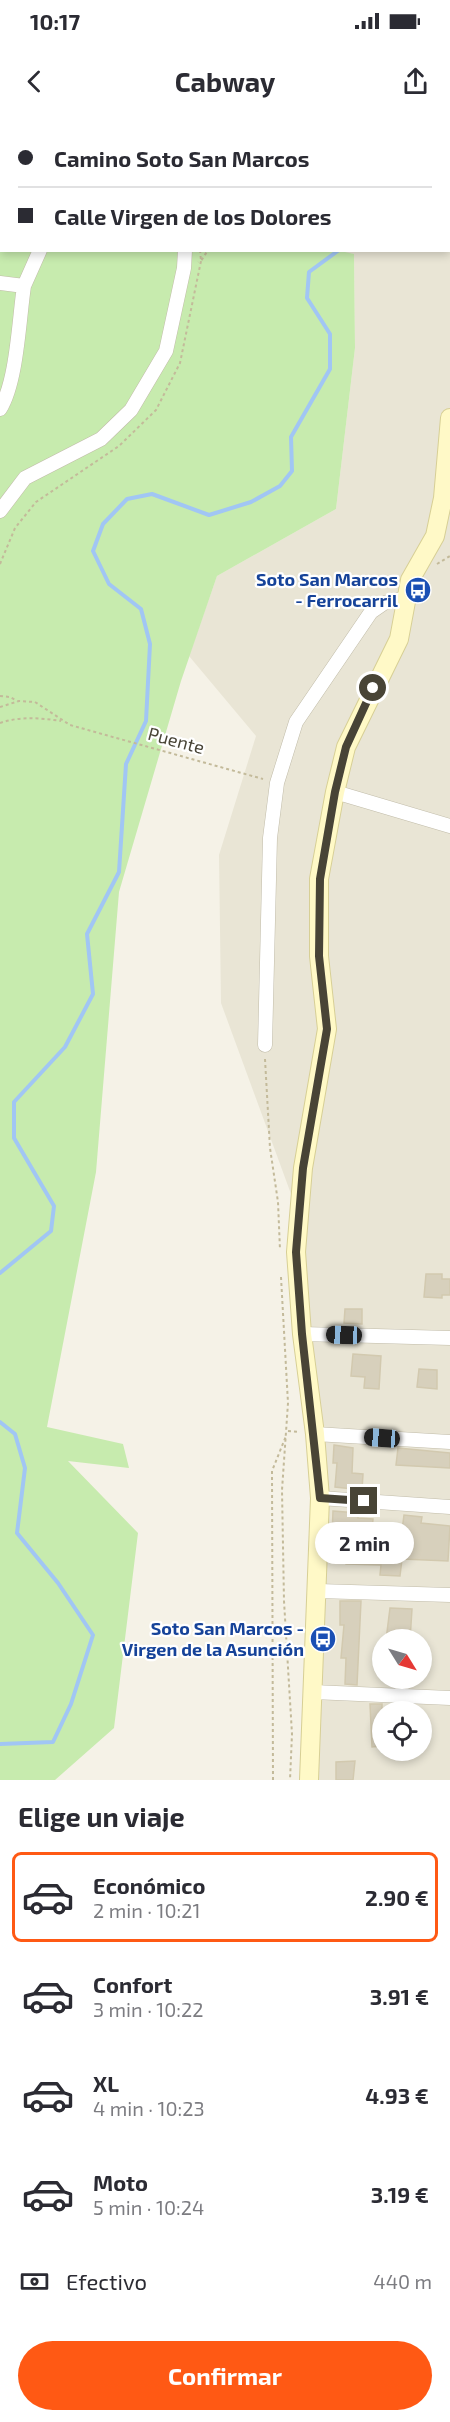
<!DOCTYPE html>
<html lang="es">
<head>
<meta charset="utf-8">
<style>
  :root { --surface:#fff; --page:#f7f7f7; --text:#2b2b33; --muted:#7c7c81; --line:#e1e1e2; --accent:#ff5914 }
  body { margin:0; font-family:"Exo 2",sans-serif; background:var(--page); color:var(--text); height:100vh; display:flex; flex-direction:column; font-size:22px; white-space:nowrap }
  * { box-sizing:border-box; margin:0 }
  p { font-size:20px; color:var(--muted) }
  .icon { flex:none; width:33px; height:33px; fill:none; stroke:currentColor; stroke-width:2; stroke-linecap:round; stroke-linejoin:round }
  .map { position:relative; height:1660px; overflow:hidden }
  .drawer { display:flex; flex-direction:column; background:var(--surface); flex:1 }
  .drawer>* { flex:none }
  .top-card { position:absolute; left:0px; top:0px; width:450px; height:132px; box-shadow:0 3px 9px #0003; display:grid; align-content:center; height:132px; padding:0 18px; background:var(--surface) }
  .needle { width:39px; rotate:127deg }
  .buttons { position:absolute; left:372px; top:1509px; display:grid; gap:12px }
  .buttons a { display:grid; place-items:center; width:60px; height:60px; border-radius:50%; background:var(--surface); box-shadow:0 3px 9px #0003; font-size:30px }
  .end { position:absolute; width:27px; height:27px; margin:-14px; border:8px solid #484436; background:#fff; box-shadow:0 0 0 3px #fff }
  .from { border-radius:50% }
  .bubble { position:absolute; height:42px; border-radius:21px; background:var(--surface); box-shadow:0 3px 9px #0003; font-size:20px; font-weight:700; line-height:42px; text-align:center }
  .car { position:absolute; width:18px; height:36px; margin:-18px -9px; border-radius:8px; box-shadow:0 0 4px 2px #0007; background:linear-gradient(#222 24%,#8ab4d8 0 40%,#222 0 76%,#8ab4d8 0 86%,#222 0) }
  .top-card b { display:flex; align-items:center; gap:21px; height:57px; font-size:22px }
  .top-card b+b { border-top:2px solid var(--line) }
  .top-card i { width:15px; height:15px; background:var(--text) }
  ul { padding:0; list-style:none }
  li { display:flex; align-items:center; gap:18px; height:90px; margin:0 12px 9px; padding:0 6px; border:3px solid transparent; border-radius:9px }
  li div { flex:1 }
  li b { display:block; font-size:22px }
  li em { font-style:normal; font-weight:700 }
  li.active { border-color:var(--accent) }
  li>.icon { width:54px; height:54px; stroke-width:1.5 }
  h2 { padding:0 18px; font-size:27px; line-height:72px }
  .pay { display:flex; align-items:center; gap:15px; height:66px; padding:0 18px; font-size:22px }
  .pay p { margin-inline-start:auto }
  .action { display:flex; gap:12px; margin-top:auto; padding:12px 18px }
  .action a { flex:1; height:69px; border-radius:36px; background:var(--accent); color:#fff; font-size:24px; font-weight:700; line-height:69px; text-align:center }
  .status { display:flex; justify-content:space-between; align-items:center; height:42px; padding:0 30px; background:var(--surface); direction:ltr }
  .status svg { height:16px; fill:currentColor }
  header { display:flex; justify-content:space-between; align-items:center; height:78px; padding:0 18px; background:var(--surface); font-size:27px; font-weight:700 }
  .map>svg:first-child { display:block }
  .residential { fill:#e9e5d5; fill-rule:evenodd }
  .green { fill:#c7ebae }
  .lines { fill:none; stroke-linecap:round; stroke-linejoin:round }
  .stream { stroke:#a1c6f4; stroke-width:4 }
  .building { fill:#d7d0bc; stroke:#d2c9af; stroke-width:1.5 }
  .street-casing { stroke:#c1bca9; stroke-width:15 }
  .secondary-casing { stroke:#d7cf95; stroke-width:20 }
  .path { stroke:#c3ba9a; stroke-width:2; stroke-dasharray:3 3; stroke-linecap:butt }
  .street { stroke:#fff; stroke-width:14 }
  .secondary { stroke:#fff9c7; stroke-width:18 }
  .route { stroke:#484436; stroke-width:8 }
  .labels { text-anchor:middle; stroke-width:4.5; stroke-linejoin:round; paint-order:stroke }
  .transit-label { font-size:18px; font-weight:bold; fill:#164399; stroke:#fff; text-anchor:end }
  .street-label { font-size:18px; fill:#484436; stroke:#fff }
</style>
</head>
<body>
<div class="status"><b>10:17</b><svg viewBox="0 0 49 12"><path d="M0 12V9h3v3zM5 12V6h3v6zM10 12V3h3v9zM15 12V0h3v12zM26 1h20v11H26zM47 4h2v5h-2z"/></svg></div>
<header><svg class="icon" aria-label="back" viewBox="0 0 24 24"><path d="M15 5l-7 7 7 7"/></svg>Cabway<svg class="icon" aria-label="share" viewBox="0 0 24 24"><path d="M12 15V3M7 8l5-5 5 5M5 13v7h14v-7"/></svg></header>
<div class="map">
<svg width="450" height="1660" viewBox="0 0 450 1660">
  <rect width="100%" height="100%" fill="#f5f2e7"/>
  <path class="residential" d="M257 0H450V1660H303L312 1375 293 1165 291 1074 221 883 219 735 256 616 189 536 217 456 336 389 355 228 354 134 336 131 448 130V2ZM382 1520H422V1558H382ZM382 1592H422V1630H382Z"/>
  <path class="green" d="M0 0H257L2 2V130H336L354 134 355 228 336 389 217 456 181 561 119 772 96 1052 47 1307 123 1324 129 1348 68 1341 138 1413 114 1608 55 1660H0Z"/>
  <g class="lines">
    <path class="stream" d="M441 2V0
      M0 1153 51 1111 54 1086 14 1018V982L65 927 93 874 87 814 119 752 126 644 146 601 150 524 141 489 109 464 93 431 103 404 127 379 152 374 209 395 251 382 280 366 292 351 291 317 330 249V214L307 178 309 152 339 130
      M0 1302 15 1314 25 1348 17 1413 58 1463 93 1515 71 1584 53 1622 0 1624"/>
  </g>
  <path class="building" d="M426 1154H442V1159H450V1175H442V1178L424 1177Z
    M345 1189H362V1204L344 1203Z
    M353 1234 381 1236 379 1269 364 1268 365 1257 351 1256Z
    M419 1249 437 1250V1269L417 1267Z
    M334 1325 353 1328 352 1353 363 1354 362 1370 335 1367 337 1343H333Z
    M398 1328 450 1333V1348L396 1345Z
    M333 1391 358 1393V1398L373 1399 371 1423 400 1426 404 1395 422 1397 421 1403 450 1406 448 1441 402 1439 400 1456 380 1455 381 1445 346 1444 347 1417 332 1416Z
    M340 1481H361L357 1565 345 1564 346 1538H341L344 1505H340Z
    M390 1488 412 1489 410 1520H386Z
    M370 1584H382V1626L372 1627Z
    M355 1641 353 1660H336V1642Z"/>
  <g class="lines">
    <defs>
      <path id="street" d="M0 163 24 166 40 130
        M0 289C17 262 19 199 24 166
        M0 391 25 358 101 319 131 290 166 231 184 148 185 130
        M335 672 450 706
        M265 925 270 718 277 663 296 602 371 492 384 483 406 478
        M302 1214 450 1218
        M315 1314 450 1322
        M320 1378 450 1387
        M318 1471 450 1475
        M313 1572 450 1578"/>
      <path id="secondary" d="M309 1660 320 1378 315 1314 302 1214 296 1132 303 1048 327 909 319 836V759L335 672 346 627 399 519 410 460 435 416 443 378 450 298"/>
    </defs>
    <use href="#street" class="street-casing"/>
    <use href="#secondary" class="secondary-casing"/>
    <path class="path" d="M159 0 160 2
      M200 130 201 141 208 130
      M0 444 15 408 36 382 119 326 156 290 180 243 201 141 198 142
      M437 444 450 436
      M0 576 10 577 17 581
      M0 587 19 581 35 582 70 605 263 659
      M0 603C20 596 40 598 61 601
      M265 939 270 1028 278 1082 280 1130
      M281 1157 288 1283 282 1370 284 1481 292 1614 290 1660
      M288 1311 300 1312
      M273 1660 272 1351 286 1316"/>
    <use href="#street" class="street"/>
    <use href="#secondary" class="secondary"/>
  </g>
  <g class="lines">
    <path class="route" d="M364 1381 320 1378 302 1214 296 1132 303 1048 327 909 319 836 320 759 335 672 346 627 373 568"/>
  </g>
  <defs>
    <symbol id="bus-disc" viewBox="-11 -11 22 22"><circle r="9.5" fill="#1a4fb4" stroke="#fff"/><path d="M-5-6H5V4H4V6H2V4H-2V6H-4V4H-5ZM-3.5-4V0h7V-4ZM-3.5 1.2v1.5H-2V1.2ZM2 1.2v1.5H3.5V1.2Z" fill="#fff"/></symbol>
  </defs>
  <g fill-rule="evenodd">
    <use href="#bus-disc" x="403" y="455" width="30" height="30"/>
    <use href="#bus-disc" x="308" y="1504" width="30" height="30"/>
  </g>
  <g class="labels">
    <g class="transit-label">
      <text x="398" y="466">Soto San Marcos<tspan x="398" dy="21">- Ferrocarril</tspan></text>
      <text x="304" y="1515">Soto San Marcos -<tspan x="304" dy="21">Virgen de la Asunción</tspan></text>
    </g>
    <g class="street-label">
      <text transform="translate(176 621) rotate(15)" y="6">Puente</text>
    </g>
  </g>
</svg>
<div class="buttons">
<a><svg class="needle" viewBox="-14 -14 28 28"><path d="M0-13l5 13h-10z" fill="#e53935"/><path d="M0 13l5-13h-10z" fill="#7c7c81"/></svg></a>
<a><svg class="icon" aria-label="locate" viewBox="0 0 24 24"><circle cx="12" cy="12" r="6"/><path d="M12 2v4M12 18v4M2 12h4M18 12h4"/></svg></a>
</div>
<i class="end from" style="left:373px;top:568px"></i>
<i class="end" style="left:364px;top:1381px"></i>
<div class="bubble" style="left:315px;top:1402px;width:99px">2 min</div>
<i class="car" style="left:344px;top:1215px;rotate:272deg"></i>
<i class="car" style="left:382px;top:1318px;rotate:274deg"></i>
<div class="top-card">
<b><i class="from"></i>Camino Soto San Marcos</b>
<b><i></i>Calle Virgen de los Dolores</b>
</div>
</div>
<section class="drawer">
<h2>Elige un viaje</h2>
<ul>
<li class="active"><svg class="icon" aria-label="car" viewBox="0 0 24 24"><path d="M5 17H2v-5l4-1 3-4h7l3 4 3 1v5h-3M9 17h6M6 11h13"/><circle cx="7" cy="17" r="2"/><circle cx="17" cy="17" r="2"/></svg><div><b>Económico</b><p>2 min · 10:21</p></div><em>2.90 €</em></li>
<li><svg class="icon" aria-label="car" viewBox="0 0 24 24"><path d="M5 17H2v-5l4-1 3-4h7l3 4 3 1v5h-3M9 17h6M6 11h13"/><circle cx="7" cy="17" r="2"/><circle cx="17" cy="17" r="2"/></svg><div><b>Confort</b><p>3 min · 10:22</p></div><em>3.91 €</em></li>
<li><svg class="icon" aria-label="car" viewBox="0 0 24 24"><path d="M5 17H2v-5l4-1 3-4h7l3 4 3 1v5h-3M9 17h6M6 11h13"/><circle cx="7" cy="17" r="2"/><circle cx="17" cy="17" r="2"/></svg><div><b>XL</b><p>4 min · 10:23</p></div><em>4.93 €</em></li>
<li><svg class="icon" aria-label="car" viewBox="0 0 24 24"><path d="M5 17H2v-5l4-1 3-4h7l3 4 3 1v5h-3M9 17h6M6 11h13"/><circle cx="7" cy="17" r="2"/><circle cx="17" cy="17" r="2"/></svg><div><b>Moto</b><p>5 min · 10:24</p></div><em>3.19 €</em></li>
</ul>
<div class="pay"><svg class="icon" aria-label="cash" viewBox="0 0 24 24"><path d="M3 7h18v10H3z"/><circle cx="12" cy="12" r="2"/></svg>Efectivo<p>440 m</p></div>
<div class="action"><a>Confirmar</a></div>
</section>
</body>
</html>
